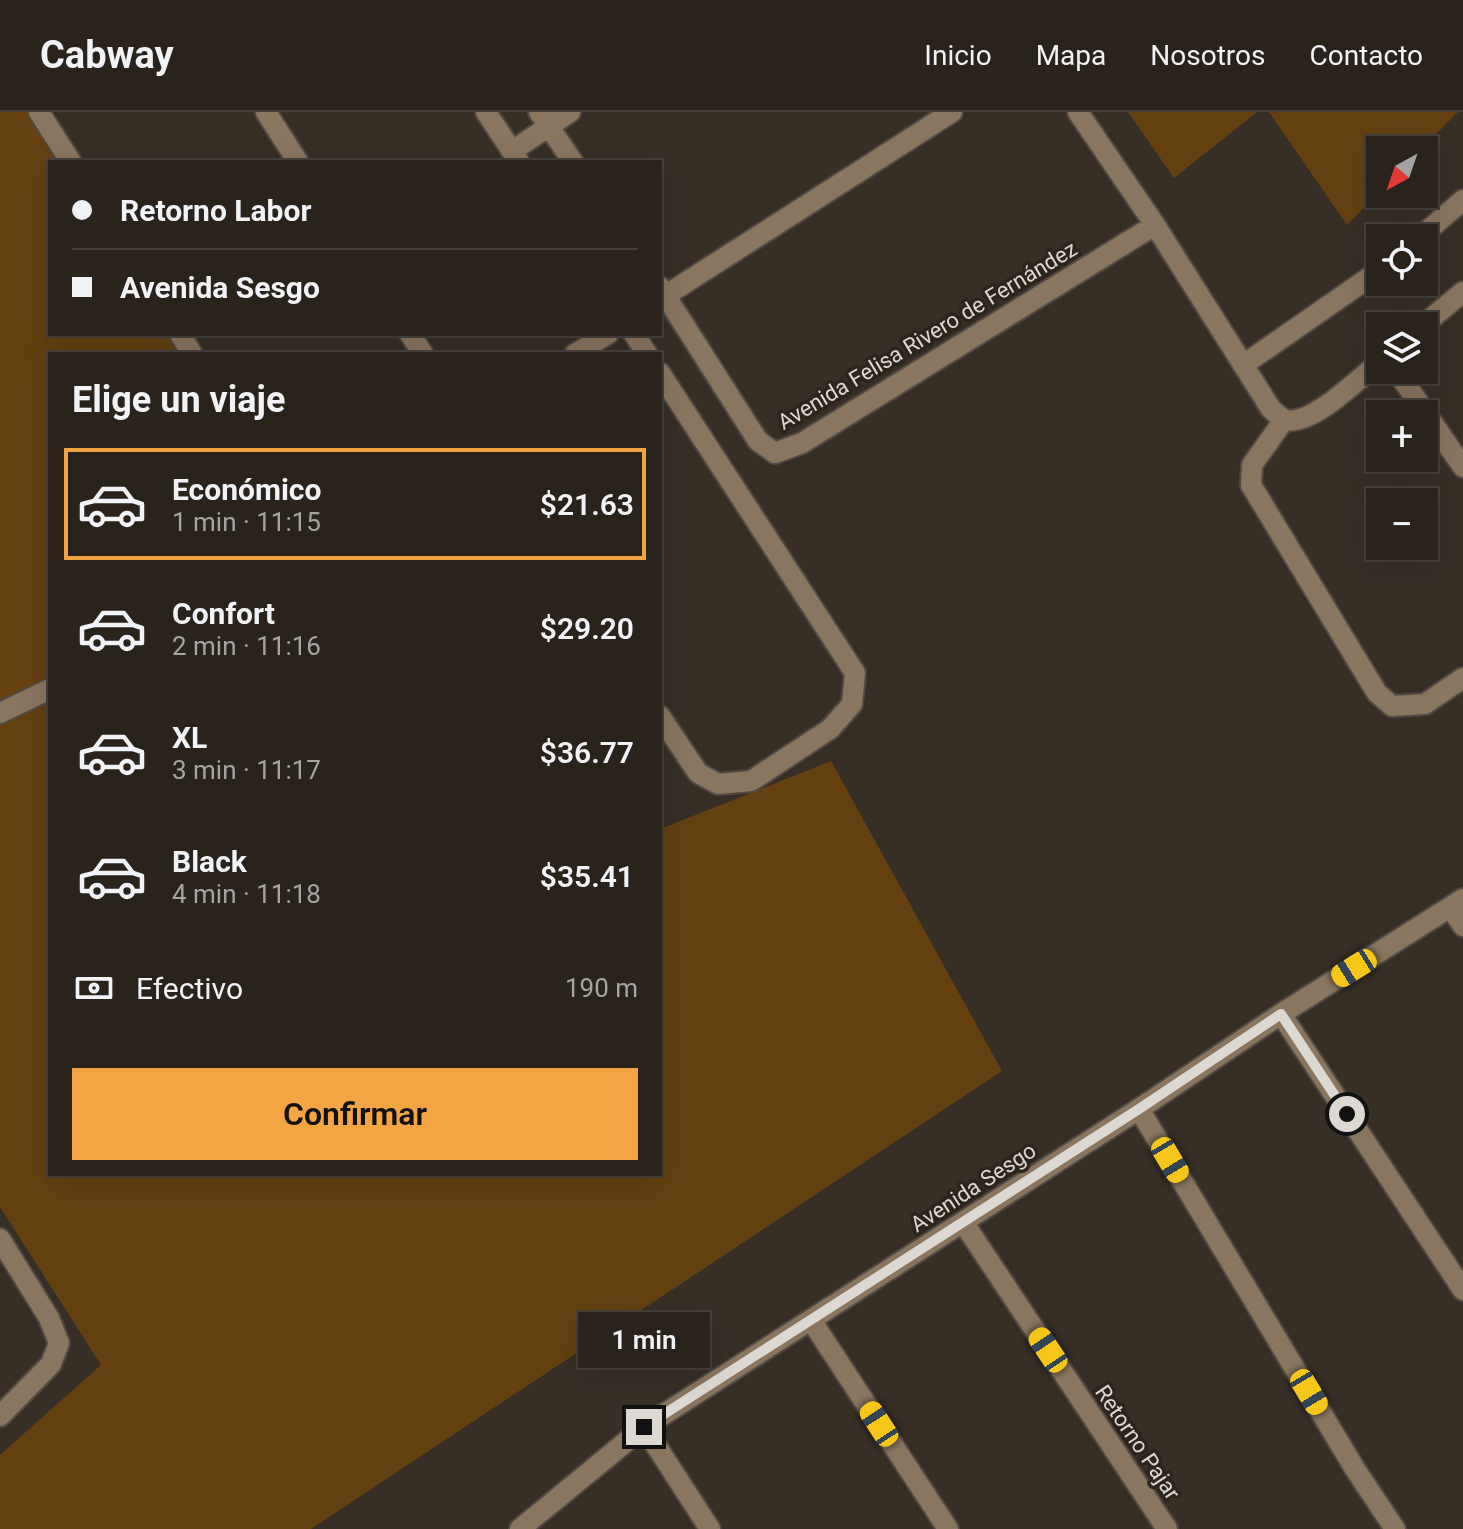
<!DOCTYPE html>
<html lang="es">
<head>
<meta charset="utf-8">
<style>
  :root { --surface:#29231c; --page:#312b25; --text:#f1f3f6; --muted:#a5a4a3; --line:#45403b; --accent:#f2a542 }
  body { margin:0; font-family:Roboto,sans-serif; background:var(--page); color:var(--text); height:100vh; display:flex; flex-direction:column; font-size:30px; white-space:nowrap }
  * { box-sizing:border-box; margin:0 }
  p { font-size:26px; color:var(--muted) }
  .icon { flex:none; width:44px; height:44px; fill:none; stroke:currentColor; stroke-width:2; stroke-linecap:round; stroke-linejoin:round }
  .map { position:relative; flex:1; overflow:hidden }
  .sheet { position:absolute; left:48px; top:240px; width:614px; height:824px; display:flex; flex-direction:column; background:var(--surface); border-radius:0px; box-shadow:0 8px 32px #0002,0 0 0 2px var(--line) }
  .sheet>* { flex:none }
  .guide { position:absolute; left:48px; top:48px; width:614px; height:176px; border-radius:0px; box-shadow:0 8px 32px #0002,0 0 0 2px var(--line); display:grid; align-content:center; height:176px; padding:0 24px; background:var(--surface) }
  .needle { width:52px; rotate:220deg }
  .tools { position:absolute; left:1366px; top:24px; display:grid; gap:16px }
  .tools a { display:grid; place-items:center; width:72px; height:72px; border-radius:0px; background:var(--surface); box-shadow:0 8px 32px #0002,0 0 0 2px var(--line); font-size:40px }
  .end { position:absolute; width:36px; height:36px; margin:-18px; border:10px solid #ddd8d2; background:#111; box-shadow:0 0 0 4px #111 }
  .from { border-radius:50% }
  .bubble { position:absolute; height:56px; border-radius:0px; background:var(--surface); box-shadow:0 8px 32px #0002,0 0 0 2px var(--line); font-size:26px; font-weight:600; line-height:56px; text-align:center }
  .car { position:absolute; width:24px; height:48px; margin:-24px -12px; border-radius:10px; box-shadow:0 0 6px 2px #0007; background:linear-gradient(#f5c518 24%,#345 0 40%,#f5c518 0 76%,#345 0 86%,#f5c518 0) }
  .guide b { display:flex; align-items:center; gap:28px; height:76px; font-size:30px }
  .guide b+b { border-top:2px solid var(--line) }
  .guide i { width:20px; height:20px; background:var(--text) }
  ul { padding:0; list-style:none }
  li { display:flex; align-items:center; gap:24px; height:112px; margin:0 16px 12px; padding:0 8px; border:4px solid transparent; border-radius:0px }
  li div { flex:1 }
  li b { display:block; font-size:30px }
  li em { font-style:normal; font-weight:600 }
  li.current { border-color:var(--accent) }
  li>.icon { width:72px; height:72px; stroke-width:1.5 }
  h2 { padding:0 24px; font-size:36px; line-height:96px }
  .pay { display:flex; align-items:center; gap:20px; height:88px; padding:0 24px; font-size:30px }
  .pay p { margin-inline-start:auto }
  .button { display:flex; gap:16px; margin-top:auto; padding:16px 24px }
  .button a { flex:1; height:92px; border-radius:0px; background:var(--accent); color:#111; font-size:32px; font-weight:600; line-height:92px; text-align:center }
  header { display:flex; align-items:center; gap:48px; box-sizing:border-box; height:112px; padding:0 40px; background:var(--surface); border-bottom:2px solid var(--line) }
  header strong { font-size:38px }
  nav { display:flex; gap:44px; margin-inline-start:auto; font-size:28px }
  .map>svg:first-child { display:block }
  .green { fill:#654112 }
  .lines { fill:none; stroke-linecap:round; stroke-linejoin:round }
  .minor-casing { stroke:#524a42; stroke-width:24 }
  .minor { stroke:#8a755f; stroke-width:20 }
  .route { stroke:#ddd8d2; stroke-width:10 }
  .labels { text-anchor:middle; stroke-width:7; stroke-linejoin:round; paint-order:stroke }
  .street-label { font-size:22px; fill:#ddd8d2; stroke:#2d251c }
</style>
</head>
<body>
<header>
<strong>Cabway</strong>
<nav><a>Inicio</a><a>Mapa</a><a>Nosotros</a><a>Contacto</a></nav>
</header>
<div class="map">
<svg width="1463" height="1417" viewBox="0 0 1463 1417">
  <rect width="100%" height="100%" fill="#372f26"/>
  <path class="green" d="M0 0H29L60 50H50V222H168L180 242H50V1062H660V717L831 649 1002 959 311 1417H0V1343L101 1253 0 1095Z
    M1128 0H1257L1174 66Z
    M1269 0H1458L1420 38H1380V79L1347 113Z"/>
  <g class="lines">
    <defs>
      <path id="minor" d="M39 0 71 50
        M266 0 298 50
        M486 0 519 50
        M539 0 573 50
        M1078 0 1155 113 1271 297C1276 301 1281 307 1286 308 1312 314 1361 265 1380 249
        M512 39 570 0
        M1419 126 1463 88
        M660 175 758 329 775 341 802 331 1155 113
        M660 187 952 0
        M1422 214 1463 180
        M180 222 192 242
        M410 222 423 242
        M634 222 647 242
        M575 242 608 222
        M1243 253 1380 158
        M1396 258 1463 355
        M660 261 855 561 852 592 830 617 751 669 718 672 698 661 660 604
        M1284 308 1252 353 1251 373 1377 581 1392 594 1425 592 1463 566
        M0 601 50 577
        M1451 796 1463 814
        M1281 902 1463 1178
        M1139 997 1355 1357 1395 1417
        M963 1110 1167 1417
        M0 1127 49 1206 59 1231 51 1252 0 1304
        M811 1208 948 1417
        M644 1315 710 1417
        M520 1417 644 1315 1139 997 1281 902 1463 787"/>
    </defs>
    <use href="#minor" class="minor-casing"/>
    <use href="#minor" class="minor"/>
  </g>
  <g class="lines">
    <path class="route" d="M644 1315 1139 997 1281 902 1347 1002"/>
  </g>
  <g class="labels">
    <g class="street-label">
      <text transform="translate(927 223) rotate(-31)" y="8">Avenida Felisa Rivero de Fernández</text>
      <text transform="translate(973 1075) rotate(-33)" y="8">Avenida Sesgo</text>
      <text transform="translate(1138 1330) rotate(56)" y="8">Retorno Pajar</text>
    </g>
  </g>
</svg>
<div class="tools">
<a><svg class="needle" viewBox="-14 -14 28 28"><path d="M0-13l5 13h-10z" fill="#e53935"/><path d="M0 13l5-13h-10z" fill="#a5a4a3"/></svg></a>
<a><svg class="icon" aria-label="locate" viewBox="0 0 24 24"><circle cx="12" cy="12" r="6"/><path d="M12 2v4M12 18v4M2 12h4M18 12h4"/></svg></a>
<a><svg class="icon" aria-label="layers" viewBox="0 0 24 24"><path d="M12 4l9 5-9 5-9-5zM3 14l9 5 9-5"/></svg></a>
<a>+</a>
<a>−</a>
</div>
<i class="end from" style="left:1347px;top:1002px"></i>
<i class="end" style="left:644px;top:1315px"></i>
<div class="bubble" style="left:578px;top:1200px;width:132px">1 min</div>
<i class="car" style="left:1354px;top:856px;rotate:238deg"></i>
<i class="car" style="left:1170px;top:1048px;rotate:149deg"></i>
<i class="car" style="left:1048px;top:1238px;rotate:326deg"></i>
<i class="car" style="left:1309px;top:1280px;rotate:149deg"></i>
<i class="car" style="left:879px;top:1312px;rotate:327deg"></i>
<div class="guide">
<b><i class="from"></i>Retorno Labor</b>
<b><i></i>Avenida Sesgo</b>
</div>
<section class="sheet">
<h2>Elige un viaje</h2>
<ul>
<li class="current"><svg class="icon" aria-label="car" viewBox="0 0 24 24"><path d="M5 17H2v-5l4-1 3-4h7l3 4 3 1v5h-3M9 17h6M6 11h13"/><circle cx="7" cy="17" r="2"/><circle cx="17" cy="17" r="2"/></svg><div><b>Económico</b><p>1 min · 11:15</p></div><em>$21.63</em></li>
<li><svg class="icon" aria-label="car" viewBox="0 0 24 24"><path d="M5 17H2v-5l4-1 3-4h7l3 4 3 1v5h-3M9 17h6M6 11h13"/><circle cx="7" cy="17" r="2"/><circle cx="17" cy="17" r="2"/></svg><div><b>Confort</b><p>2 min · 11:16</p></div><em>$29.20</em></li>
<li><svg class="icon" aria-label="car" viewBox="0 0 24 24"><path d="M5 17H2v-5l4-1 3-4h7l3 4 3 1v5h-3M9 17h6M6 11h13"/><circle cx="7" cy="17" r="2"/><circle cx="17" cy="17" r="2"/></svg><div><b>XL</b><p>3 min · 11:17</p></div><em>$36.77</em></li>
<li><svg class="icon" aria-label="car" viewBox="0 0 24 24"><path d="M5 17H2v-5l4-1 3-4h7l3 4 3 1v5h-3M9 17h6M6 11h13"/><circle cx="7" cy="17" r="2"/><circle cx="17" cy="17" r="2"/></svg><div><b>Black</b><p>4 min · 11:18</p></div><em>$35.41</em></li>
</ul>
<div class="pay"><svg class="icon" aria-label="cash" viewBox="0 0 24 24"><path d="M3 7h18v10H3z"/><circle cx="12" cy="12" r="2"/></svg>Efectivo<p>190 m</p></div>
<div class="button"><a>Confirmar</a></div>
</section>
</div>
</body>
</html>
